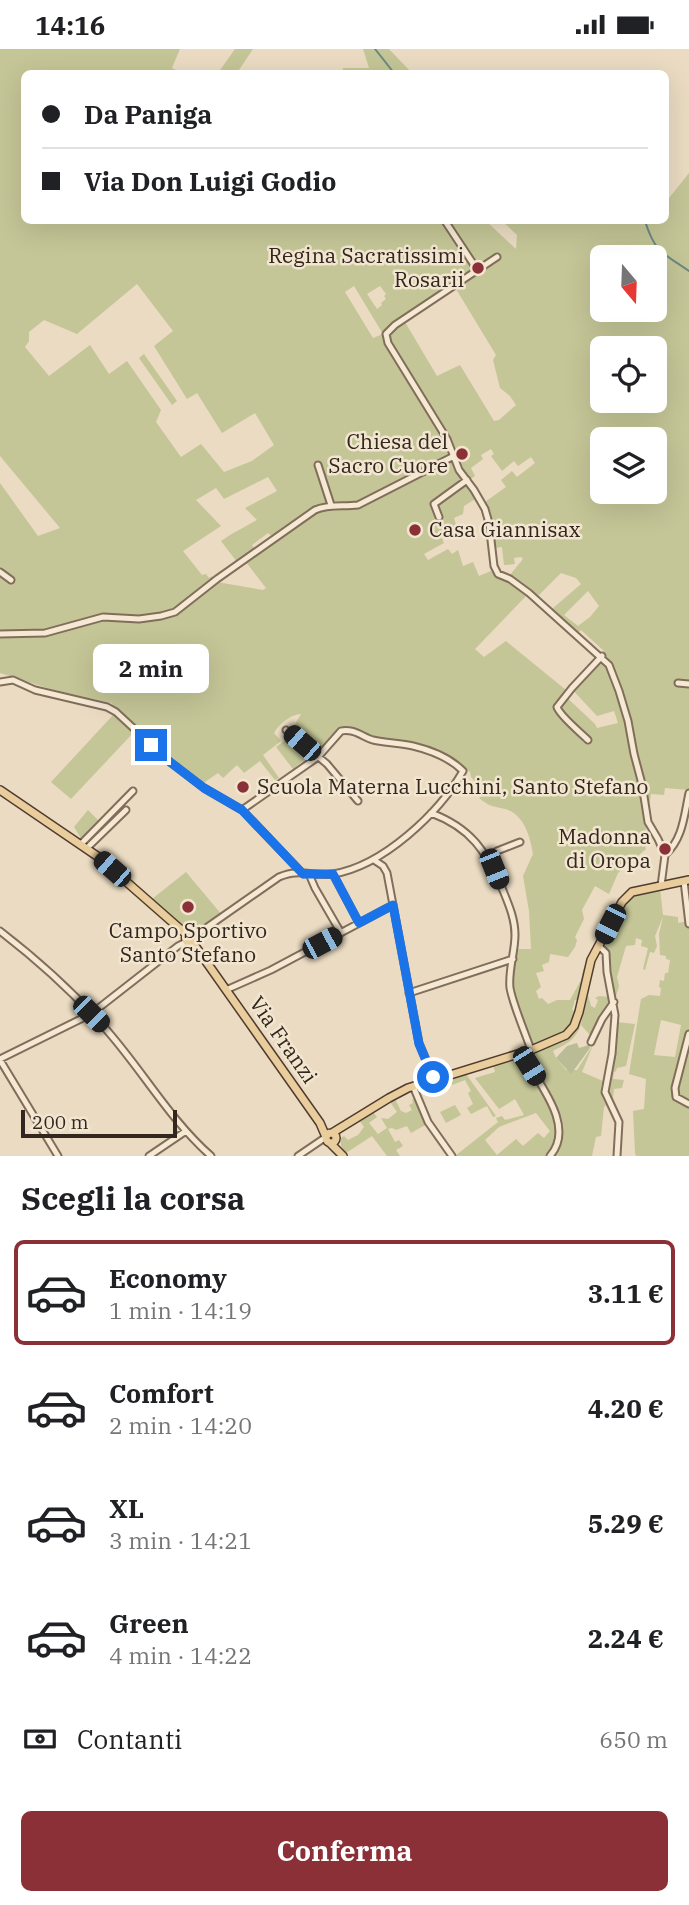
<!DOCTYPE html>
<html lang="it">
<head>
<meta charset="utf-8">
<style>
  :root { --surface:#fff; --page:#f2f2f2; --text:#202124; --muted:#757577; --line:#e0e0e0; --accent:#8b3036 }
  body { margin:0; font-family:"IBM Plex Serif",serif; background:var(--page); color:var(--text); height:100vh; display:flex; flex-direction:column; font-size:26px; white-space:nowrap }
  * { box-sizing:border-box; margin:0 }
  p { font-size:23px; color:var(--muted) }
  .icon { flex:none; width:38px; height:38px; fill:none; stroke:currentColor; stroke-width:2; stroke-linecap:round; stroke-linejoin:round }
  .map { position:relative; height:1107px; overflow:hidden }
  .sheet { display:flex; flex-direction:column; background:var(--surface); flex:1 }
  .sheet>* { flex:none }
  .guide { position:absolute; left:21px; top:21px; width:648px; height:154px; border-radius:10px; box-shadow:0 7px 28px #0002; display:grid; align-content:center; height:154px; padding:0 21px; background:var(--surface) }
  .needle { width:46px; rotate:161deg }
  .fabs { position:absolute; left:590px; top:196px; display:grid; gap:14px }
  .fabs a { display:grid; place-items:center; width:77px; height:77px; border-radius:10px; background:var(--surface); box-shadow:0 7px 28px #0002; font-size:35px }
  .scale { position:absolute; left:21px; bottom:18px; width:156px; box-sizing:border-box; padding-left:7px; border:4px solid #33261e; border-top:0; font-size:19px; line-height:24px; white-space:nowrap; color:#33261e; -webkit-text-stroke:5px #f2e6d0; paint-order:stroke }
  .end { position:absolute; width:32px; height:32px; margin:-16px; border:9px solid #1a73e8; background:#fff; box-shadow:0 0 0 4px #fff }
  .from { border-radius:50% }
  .bubble { position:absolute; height:49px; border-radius:10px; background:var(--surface); box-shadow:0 7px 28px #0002; font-size:23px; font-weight:800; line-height:49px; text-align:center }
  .car { position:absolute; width:21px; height:42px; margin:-21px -10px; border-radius:9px; box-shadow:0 0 5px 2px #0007; background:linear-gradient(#222 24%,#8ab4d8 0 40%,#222 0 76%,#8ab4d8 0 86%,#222 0) }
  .guide b { display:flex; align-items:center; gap:24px; height:66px; font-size:26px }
  .guide b+b { border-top:2px solid var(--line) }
  .guide i { width:18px; height:18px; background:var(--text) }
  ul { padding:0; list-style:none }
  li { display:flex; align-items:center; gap:21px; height:105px; margin:0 14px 10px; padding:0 7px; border:4px solid transparent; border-radius:10px }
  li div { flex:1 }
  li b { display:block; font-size:26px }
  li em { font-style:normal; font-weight:800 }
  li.current { border-color:var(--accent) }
  li>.icon { width:63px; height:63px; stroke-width:1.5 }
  h2 { padding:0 21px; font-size:32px; line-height:84px }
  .pay { display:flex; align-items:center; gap:18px; height:77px; padding:0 21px; font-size:26px }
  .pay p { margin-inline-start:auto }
  .primary-button { display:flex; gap:14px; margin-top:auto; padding:14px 21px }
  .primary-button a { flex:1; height:80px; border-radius:10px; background:var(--accent); color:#fff; font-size:28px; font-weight:800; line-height:80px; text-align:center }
  .status { display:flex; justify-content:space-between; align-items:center; height:49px; padding:0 35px; background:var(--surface); direction:ltr }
  .status svg { height:19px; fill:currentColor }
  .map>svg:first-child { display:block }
  .green { fill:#c4c697; fill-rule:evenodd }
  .cemetery { fill:#b9bc95 }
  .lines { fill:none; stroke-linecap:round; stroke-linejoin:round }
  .stream { stroke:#6c8980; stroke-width:2 }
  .minor-casing { stroke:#826d5b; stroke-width:9 }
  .major-casing { stroke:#503c2f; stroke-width:10 }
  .minor { stroke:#f5e9d4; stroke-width:5 }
  .major { stroke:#eacd9c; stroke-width:7 }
  .route { stroke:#1a73e8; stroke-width:9 }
  .poi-dot { fill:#8b3036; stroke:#f2e6d0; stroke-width:2.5 }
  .labels { text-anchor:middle; stroke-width:5; stroke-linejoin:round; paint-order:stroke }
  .poi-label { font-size:21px; fill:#33261e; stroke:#f2e6d0; text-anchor:end }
  .street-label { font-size:21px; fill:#33261e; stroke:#f2e6d0 }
</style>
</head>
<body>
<div class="status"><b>14:16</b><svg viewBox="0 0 49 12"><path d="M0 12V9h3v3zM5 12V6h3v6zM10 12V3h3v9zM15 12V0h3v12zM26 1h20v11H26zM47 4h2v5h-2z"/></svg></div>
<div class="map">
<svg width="689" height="1107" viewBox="0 0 689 1107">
  <rect width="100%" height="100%" fill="#eadbc2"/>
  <path class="green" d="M0 0H180L172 19 182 24H24V172H486L516 200 517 186 502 172H665V154L689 124V741L665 739 664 746 651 745C649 760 643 788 646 800L618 824 609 845 595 837 582 861 584 870 575 888 577 891 575 898 568 908 550 905 549 913 542 916 544 922 536 924 541 938 536 942 539 950 542 949 548 955 557 951H570L581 931 583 921 587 912H589L578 951H575L572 961 574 962C569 990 550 990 526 998L506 940 511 900H531L529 862 523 827 533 805C530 787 524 765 505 760 493 757 490 758 479 749L485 745 471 728 470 723 447 706V708L366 687 347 678 342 680 319 705 296 687 295 675 301 665C291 665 279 675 274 684L281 692 263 706 279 729 275 731 260 712 244 724 237 716 223 729 218 724 202 735 152 695 111 654 54 641 0 624V434L38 487 60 479 0 407ZM602 208H654V261H602ZM137 235 173 282 154 297 187 350 197 344 222 384 255 364 274 396 252 412 224 423 201 395 181 408 156 373 161 361 127 312 109 325 90 296 49 327 25 298 29 292V283L44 271 77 285ZM354 237 383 285 373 289 345 243ZM380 237 386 245 384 247 386 250 381 254 382 256 377 260 367 245ZM456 240 496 306 493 311 500 339 510 347 516 356 499 371 494 372 460 316 437 327 405 273ZM602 299H654V352H602ZM602 390H654V443H602ZM491 400 494 405 491 407 502 422 514 412 518 417 531 408 535 414 517 428 512 422 501 431 506 438 485 453 491 466 494 499 502 498 504 516 515 515 514 509 521 508 523 510 506 531 500 529 491 522 479 527 473 513 463 517 458 501 452 505 448 500 428 511 424 505 444 494 441 487 457 479 454 469 463 465 464 457 480 447 469 431 475 427 471 419 483 410 481 406ZM268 428 277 442 245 459 257 471 230 486 221 492 237 513 255 500 252 496 268 484 273 488 293 475 295 478 246 513 266 539 263 541 217 533 212 527 209 529 206 525 202 526 183 502 221 477 196 451 216 439 224 450ZM561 524 576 529 581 535 552 560 537 548ZM588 542 599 557 590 568 578 577 564 566ZM529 544 578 584 581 581 604 602 602 607 570 638 597 667 614 662 618 674 597 679 595 675 563 645 566 641 506 592 484 608 475 600Z
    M235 0H253L237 24H218Z
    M363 0H389L412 24H342L343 19H369Z
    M144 305 177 352 172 356 139 309Z
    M114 665 133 684 71 750 51 733Z
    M287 690 304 711 293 720 276 698Z
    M88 761 99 772 82 791 74 778Z
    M186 823 222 866C215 871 206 878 198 880 180 885 163 861 152 850Z
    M660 839 663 866 678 868V874L689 872V1107H636L635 1104 633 1062 644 1060 646 1030 629 1025 641 950 649 946 660 947 661 939 659 938 660 931 664 932 665 924H668L670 911 666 910V907L660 906 659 885 663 868 655 887 657 897 654 904 650 903 645 921 643 920 648 899 641 897 642 891 636 889 635 896 626 897 617 928 619 937 615 951 609 929 605 893 627 852 636 846ZM661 971 681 976 675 1008 654 1006Z
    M588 946 591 957 595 959 598 951 595 949 599 947 609 948 610 952 590 986 581 976C574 992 568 994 553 1002L556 1009 566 1021H577L593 996 582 1023 603 1032C599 1041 602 1048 606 1056L604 1058 601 1087 596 1088 592 1107H455L498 1073 496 1069 502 1067 505 1071 524 1066 515 1050 499 1060 475 1029 495 1023 493 1016 524 1005 525 1007 563 993 575 984 581 975ZM536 1064 550 1082 544 1089 538 1084 523 1097 516 1090 497 1106 485 1091 499 1078Z
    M616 973 635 975 626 1017 617 1019 616 1022 614 1023 613 1030 624 1031 622 1039 614 1040 612 1058 606 1044Z
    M466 1025 496 1067 493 1068 487 1057 471 1065 467 1059 473 1055 468 1044 471 1042 465 1031 452 1036 450 1031Z
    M416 1048 427 1075 411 1084 407 1077 396 1081 392 1079 388 1080 395 1093 399 1091 403 1097 396 1101 400 1107H387L372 1087 346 1104 341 1097V1089L344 1087 348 1091 358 1086 364 1078 359 1071 373 1063 377 1068 369 1074 378 1085 387 1079 381 1069 388 1070 397 1063 390 1053 395 1050 401 1062 406 1064 412 1061 409 1056 413 1054 412 1051Z
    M455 1056 461 1066 446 1074 440 1063Z"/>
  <path class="cemetery" d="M577 994 579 999 589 996 590 999 571 1025 556 1009 567 997Z"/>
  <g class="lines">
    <path class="stream" d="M375 0 394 24
      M645 172C655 204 663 204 689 222"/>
    <defs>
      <path id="minor" d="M445 172 478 222
        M497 208 395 276 386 285 388 294 447 390 459 421 474 441 485 460 489 474 494 517 498 525 510 530 529 544 609 616 619 642 628 672 634 705 642 735 648 773 658 790 665 806 661 837
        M318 416 331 456
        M439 468 434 455 467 431
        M0 523 11 531
        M0 585 45 584 103 568 139 570 161 567 175 563 217 530 315 461C329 455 343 458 358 456L452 408
        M0 633 13 631 35 641 107 658 116 663 170 713 204 739 242 761 303 825
        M678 634 689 635
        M286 681 327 715 358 752
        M588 691C580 683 560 667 557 658L572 639 602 607
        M431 764C471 779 486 802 502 839 508 854 515 869 515 886 515 903 508 922 510 939 513 956 525 983 531 1001
        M81 795 133 742
        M87 799 126 761
        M665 806C683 790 684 767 689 744
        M487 808 497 802 520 793
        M374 811 383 817 387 824 419 994 434 1030
        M309 825 315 839 341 884
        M333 825 359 874
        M684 832 689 875
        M0 882C35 909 74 944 104 978 141 1019 169 1070 211 1107
        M196 886 279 828C284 826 290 824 295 824 308 823 320 827 333 825 383 817 439 764 463 722 450 709 430 701 413 697 400 694 386 694 373 691 363 688 353 679 341 682L318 708 242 761
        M599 897 606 904 607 923 615 966 612 1005 605 1043 619 1073 617 1107
        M226 941 271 921 393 856
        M409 944 513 910
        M689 985 675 1039 676 1048 689 1055
        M591 993 602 970 614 953
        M522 1004C536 1032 577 1076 550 1107
        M0 1010 91 965 178 897 186 893
        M0 1011 58 1107
        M413 1037 428 1073 452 1107
        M149 1107 186 1082
        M298 1107 326 1088"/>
      <path id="major" d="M0 741 97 807 187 886
        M185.5 889a5.5 5.5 0 1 1 11 0a5.5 5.5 0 1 1-11 0Z
        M193 894 320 1074 326 1088
        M332 1084 389 1049 408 1039 531 1001 566 986 574 977 579 963 591 911 622 853 632 843 689 831
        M326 1089a5 5 0 1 1 10 0a5 5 0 1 1-10 0Z
        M330 1094 343 1107"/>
    </defs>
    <use href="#minor" class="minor-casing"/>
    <use href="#major" class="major-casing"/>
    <use href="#minor" class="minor"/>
    <use href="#major" class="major"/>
  </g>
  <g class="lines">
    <path class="route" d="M151 696 170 713 204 739 242 761 303 825H333L359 874 393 856 419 995 433 1028"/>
  </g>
  <g class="poi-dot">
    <circle cx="478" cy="219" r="7"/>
    <circle cx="462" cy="405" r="7"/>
    <circle cx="415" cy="481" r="7"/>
    <circle cx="243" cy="738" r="7"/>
    <circle cx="665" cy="800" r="7"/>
    <circle cx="188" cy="858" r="7"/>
  </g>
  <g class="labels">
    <g class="poi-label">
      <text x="464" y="214">Regina Sacratissimi<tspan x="464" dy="24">Rosarii</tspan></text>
      <text x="448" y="400">Chiesa del<tspan x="448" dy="24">Sacro Cuore</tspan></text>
      <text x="429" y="488" text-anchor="start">Casa Giannisax</text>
      <text x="257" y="745" text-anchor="start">Scuola Materna Lucchini, Santo Stefano</text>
      <text x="651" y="795">Madonna<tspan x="651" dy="24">di Oropa</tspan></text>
      <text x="188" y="889" text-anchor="middle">Campo Sportivo<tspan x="188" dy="24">Santo Stefano</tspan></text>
    </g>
    <g class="street-label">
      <text transform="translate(283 991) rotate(55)" y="7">Via Franzi</text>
    </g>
  </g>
</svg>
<div class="fabs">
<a><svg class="needle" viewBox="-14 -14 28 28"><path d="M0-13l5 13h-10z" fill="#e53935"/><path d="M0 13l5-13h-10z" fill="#757577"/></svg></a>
<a><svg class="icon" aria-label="locate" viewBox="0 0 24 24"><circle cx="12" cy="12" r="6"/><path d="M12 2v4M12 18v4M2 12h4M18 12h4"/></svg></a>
<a><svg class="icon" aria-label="layers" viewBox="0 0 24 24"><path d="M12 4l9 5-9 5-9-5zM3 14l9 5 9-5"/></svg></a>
</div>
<div class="scale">200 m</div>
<i class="end from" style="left:433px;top:1028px"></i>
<i class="end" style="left:151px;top:696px"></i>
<div class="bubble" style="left:93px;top:595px;width:116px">2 min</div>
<i class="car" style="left:302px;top:694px;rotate:311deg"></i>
<i class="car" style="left:112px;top:820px;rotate:311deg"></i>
<i class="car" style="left:494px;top:820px;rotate:158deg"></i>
<i class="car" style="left:610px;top:875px;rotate:207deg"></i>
<i class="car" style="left:322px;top:894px;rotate:62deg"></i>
<i class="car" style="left:91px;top:965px;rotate:135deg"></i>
<i class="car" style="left:529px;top:1017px;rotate:148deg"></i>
<div class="guide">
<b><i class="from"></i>Da Paniga</b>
<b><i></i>Via Don Luigi Godio</b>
</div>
</div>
<section class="sheet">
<h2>Scegli la corsa</h2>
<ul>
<li class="current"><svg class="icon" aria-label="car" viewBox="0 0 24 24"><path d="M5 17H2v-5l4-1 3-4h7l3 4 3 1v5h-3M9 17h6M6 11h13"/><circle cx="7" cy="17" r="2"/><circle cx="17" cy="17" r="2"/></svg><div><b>Economy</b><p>1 min · 14:19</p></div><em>3.11 €</em></li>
<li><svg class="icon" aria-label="car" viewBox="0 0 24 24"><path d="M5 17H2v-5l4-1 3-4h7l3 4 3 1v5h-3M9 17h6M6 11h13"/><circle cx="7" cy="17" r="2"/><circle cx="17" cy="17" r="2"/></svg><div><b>Comfort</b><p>2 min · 14:20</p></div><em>4.20 €</em></li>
<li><svg class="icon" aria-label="car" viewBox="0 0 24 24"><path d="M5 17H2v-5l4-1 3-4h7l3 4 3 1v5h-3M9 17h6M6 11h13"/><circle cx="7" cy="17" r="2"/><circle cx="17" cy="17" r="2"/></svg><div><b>XL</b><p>3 min · 14:21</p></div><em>5.29 €</em></li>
<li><svg class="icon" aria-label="car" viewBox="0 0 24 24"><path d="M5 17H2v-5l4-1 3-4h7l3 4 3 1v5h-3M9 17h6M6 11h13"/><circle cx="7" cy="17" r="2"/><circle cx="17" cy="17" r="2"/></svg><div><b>Green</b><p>4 min · 14:22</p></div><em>2.24 €</em></li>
</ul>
<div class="pay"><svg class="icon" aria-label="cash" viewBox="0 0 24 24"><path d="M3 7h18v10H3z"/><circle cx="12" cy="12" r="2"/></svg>Contanti<p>650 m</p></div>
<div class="primary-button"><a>Conferma</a></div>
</section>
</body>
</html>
